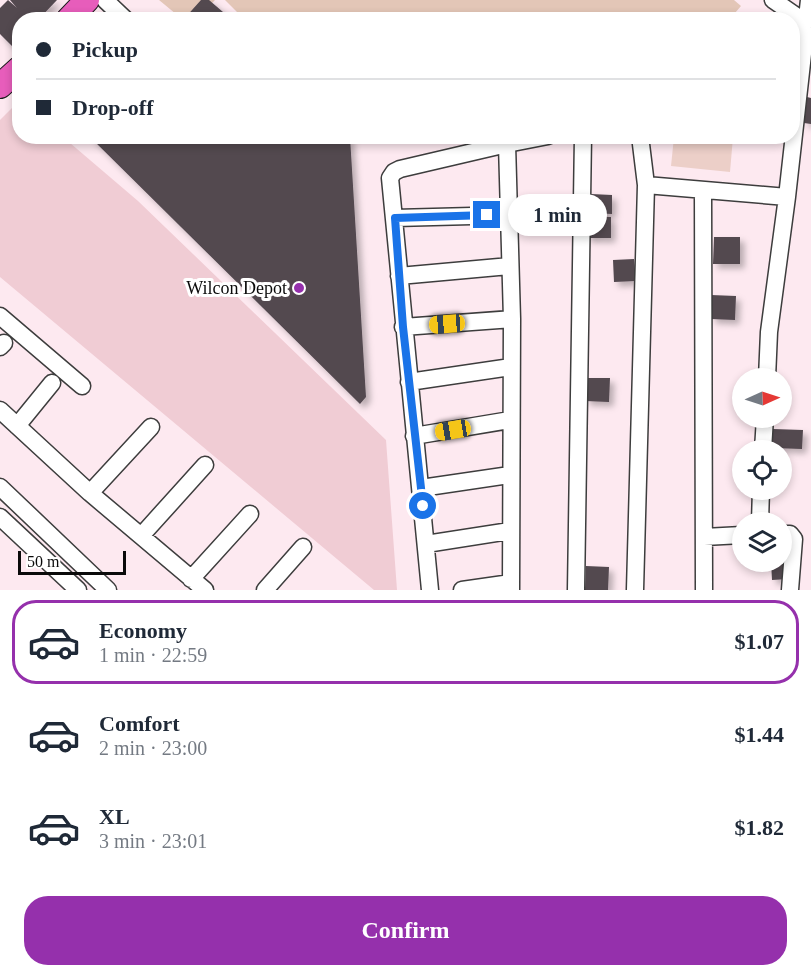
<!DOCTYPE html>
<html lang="en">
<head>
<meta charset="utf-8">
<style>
  :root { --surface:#fff; --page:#f2f2f3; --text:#1f2937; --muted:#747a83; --line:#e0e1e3; --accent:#9530ac }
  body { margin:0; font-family:"Times New Roman",serif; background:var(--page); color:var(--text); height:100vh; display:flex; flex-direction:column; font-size:22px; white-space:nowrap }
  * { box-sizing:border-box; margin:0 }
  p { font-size:20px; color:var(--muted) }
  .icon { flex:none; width:33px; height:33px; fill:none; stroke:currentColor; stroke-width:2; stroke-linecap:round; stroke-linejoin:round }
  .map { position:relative; height:590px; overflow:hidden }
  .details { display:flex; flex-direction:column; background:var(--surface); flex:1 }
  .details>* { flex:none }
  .hud { position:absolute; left:12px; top:12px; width:788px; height:132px; border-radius:24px; box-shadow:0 3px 9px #0003; display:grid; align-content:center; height:132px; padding:0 24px; background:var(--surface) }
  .needle { width:39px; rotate:87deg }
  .fabs { position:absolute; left:732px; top:368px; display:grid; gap:12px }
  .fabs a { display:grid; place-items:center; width:60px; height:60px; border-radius:50%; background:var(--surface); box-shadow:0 3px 9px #0003; font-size:30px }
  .scale { position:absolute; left:18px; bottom:15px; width:108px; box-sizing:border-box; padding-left:6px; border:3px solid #0a0a0a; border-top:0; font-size:16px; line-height:21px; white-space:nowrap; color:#0a0a0a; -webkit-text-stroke:4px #fff; paint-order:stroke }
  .end { position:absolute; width:27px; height:27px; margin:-14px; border:8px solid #1a73e8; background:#fff; box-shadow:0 0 0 3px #fff }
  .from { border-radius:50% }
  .bubble { position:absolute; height:42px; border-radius:21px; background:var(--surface); box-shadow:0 3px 9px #0003; font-size:20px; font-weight:600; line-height:42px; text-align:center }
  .car { position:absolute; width:18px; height:36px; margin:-18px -9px; border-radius:8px; box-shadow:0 0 4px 2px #0007; background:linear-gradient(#f5c518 24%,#345 0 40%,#f5c518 0 76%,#345 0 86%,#f5c518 0) }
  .hud b { display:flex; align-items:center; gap:21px; height:57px; font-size:22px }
  .hud b+b { border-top:2px solid var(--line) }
  .hud i { width:15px; height:15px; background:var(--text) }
  ul { padding:10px 0 0; list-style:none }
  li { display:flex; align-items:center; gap:18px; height:84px; margin:0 12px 9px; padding:0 12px; border:3px solid transparent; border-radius:24px }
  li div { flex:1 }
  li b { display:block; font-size:22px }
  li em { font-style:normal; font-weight:600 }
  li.active { border-color:var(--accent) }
  li>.icon { width:54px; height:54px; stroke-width:1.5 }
  .primary-button { display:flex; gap:12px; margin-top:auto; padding:12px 24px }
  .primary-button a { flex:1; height:69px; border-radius:24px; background:var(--accent); color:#fff; font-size:24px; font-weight:600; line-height:69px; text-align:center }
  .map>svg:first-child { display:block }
  .farmland { fill:#f0ccd4 }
  .green { fill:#e3c6b7 }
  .pitch { fill:#eccfc8 }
  .building { fill:#52484f; filter:url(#shadow) }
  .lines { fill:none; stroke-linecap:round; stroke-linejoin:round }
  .minor-casing { stroke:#3d3d3d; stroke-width:19 }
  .highway-casing { stroke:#1b1b1b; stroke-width:26 }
  .minor { stroke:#fff; stroke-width:16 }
  .highway { stroke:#e75dbb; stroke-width:24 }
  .route { stroke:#1a73e8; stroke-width:8 }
  .poi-dot { fill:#9530ac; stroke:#fff; stroke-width:2 }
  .labels { text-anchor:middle; stroke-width:6; stroke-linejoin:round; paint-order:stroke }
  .poi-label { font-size:18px; fill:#0a0a0a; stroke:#fff; text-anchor:end }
</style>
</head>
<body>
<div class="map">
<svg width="811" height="590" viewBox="0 0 811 590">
  <defs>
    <filter id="shadow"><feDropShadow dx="4.5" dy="4.5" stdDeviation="3" flood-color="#0004"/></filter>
  </defs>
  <rect width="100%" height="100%" fill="#fde9f0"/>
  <path class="farmland" d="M19 101 20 136 63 137 138 201 386 440 397 590H374L0 277V120Z"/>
  <path class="green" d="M159 0H215L196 20 182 19Z
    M225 0H734L741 6 729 20H245Z"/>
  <path class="pitch" d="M674 137H733L730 172 671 166Z"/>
  <path class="building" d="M8 0 17 8 10 0H57L38 20H20V38L12 46 0 34V8Z
    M201 0H209L223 12 219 17 222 20H183Z
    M807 97 811 98V124L804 123Z
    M93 136 350 137 366 397 360 404 91 138Z
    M591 194 612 195V214L591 213Z
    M587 216 611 217V238H587Z
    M714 237H740V264H713Z
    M634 259 636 281 614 282 613 260Z
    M711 295 736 296 735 320 711 319Z
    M586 378H610L609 402 585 401Z
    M773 429 803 430 802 449 773 448Z
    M782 555H787L788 579 772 580 771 561H782Z
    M586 566 609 567 608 590H585Z"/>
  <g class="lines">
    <defs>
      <path id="minor" d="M105 0 126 20
        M773 0 805 22
        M507 144 512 319 511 590
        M646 185 787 197
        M703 191 704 590
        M395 218 510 215
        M399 276 510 266
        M0 316 82 386
        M403 327 512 319
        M0 347 4 343
        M767 378 769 332 787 197 809 0
        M409 382 511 367
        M0 410 90 493 205 590
        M17 426 52 383
        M414 436 510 420
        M763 450 765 417
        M0 487 108 590
        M421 488 510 475
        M90 493 151 427
        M0 517 78 590
        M760 522 761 489
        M782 534H790L794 539 790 590
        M141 536 205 465
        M704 537 742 535
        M426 544 510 531
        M191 579 250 514
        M265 590 303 547
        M430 590 390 178 394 172 400 169 507 144 548 136
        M462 590 511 583
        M576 590 583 136
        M635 590 646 185 640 136"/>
      <path id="highway" d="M68 20 87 0
        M0 86 20 68"/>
    </defs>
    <use href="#minor" class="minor-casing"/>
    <use href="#highway" class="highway-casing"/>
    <use href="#minor" class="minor"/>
    <use href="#highway" class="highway"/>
  </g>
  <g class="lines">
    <path class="route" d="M423 506 403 327 395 218 487 215"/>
  </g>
  <circle class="poi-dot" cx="299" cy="288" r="6"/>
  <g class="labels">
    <g class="poi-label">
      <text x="287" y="294">Wilcon Depot</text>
    </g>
  </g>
</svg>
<div class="fabs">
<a><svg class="needle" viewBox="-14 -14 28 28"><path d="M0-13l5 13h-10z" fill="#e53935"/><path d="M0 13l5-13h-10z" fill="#747a83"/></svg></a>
<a><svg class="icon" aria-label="locate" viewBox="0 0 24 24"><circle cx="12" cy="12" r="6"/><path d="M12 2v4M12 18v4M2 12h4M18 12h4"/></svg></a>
<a><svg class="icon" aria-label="layers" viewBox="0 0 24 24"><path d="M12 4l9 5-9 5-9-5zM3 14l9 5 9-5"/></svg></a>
</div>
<div class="scale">50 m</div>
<i class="end from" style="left:423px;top:506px"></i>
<i class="end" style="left:487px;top:215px"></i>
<div class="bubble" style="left:508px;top:194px;width:99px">1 min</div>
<i class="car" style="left:447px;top:324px;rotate:266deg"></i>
<i class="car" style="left:453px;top:430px;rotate:261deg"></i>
<div class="hud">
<b><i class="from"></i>Pickup</b>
<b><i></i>Drop-off</b>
</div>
</div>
<section class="details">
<ul>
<li class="active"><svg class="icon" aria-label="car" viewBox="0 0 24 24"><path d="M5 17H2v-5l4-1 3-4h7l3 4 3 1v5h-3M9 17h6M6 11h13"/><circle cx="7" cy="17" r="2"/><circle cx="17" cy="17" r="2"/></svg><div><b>Economy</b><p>1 min · 22:59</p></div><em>$1.07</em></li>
<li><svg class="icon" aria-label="car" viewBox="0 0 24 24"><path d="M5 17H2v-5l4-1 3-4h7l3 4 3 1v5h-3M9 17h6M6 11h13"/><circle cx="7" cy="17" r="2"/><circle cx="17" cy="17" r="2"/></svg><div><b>Comfort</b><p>2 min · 23:00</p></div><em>$1.44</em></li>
<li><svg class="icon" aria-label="car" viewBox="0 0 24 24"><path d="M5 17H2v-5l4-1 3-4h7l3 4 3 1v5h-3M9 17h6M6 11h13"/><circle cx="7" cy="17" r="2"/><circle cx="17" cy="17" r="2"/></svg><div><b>XL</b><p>3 min · 23:01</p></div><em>$1.82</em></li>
</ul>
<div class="primary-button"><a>Confirm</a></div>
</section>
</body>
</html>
